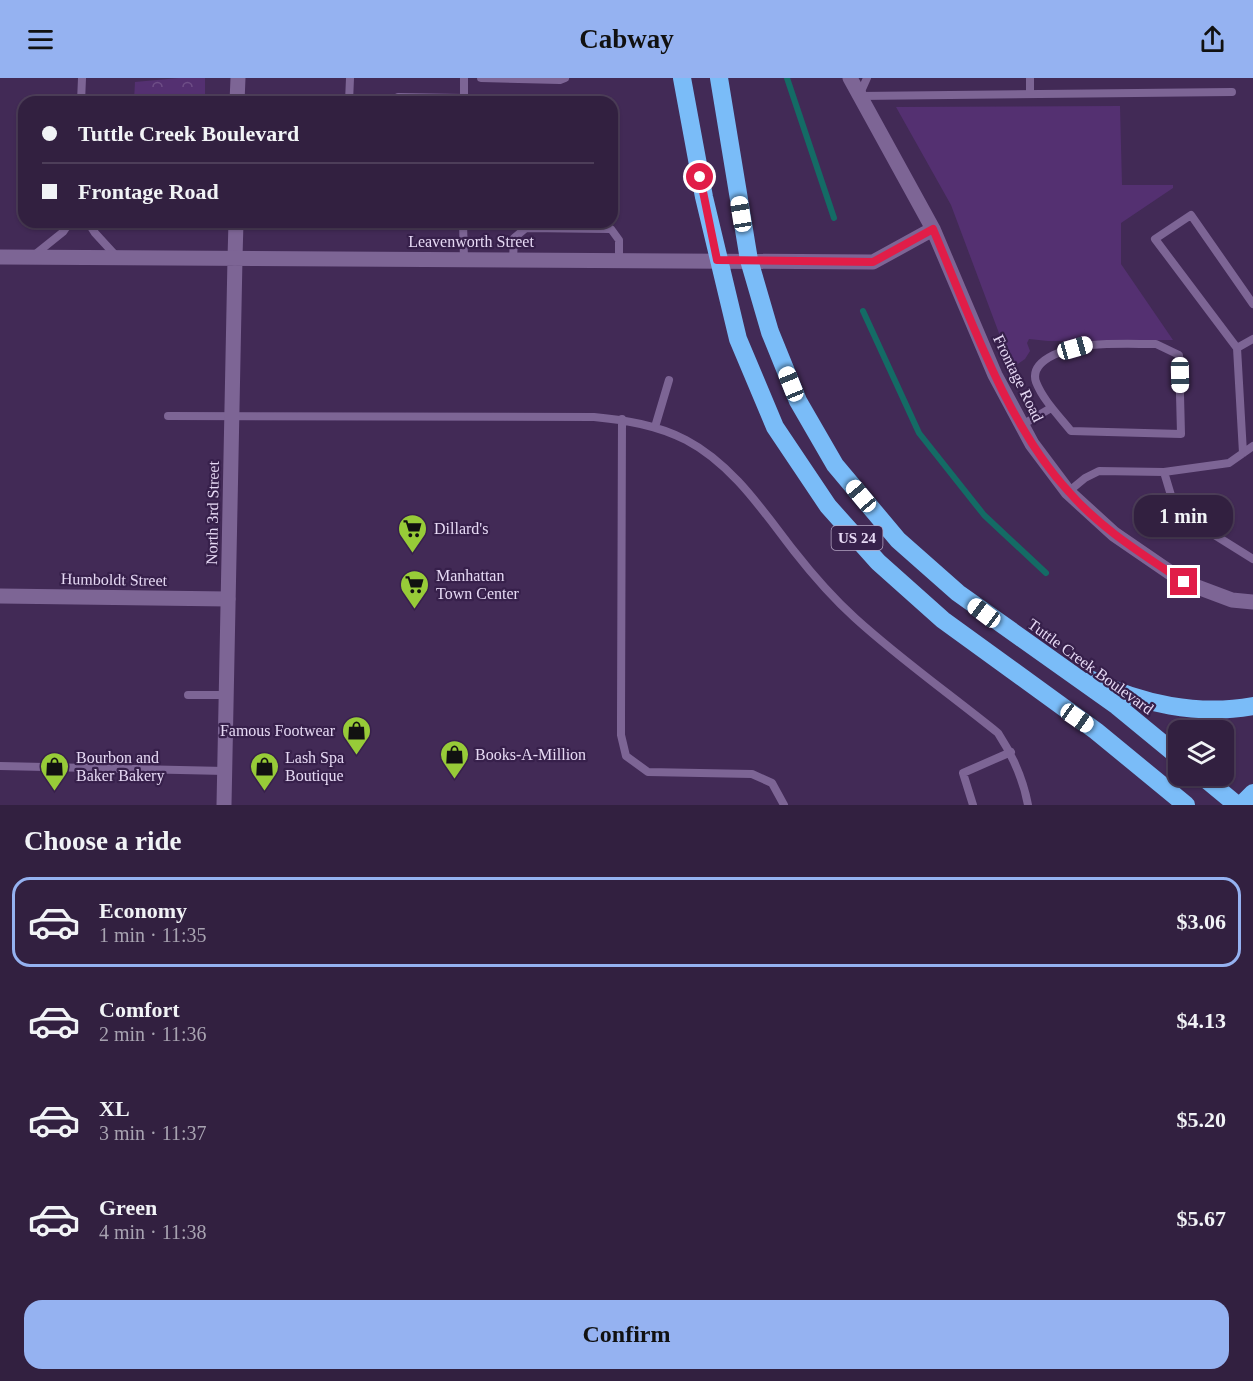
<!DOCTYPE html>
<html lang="en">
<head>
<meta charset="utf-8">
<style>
  :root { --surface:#322040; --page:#3a2847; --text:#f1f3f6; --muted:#a8a3b1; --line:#4d3e59; --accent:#95b2f1 }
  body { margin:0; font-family:Georgia,serif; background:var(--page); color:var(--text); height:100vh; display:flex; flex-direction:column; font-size:22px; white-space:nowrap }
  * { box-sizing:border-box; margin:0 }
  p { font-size:20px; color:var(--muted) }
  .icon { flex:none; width:33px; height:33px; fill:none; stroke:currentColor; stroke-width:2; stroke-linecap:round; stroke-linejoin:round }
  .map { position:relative; height:727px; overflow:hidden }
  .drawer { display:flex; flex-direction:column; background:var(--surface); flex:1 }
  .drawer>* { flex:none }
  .top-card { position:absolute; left:18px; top:18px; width:600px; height:132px; border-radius:18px; box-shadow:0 2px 4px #0004,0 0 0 2px var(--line); display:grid; align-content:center; height:132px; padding:0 24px; background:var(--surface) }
  .buttons { position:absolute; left:1168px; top:642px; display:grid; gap:12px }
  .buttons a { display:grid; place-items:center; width:66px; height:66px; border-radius:12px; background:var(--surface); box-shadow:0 2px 4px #0004,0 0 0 2px var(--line); font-size:30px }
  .end { position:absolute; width:27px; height:27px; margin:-14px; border:8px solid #e11d48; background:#fff; box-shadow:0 0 0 3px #fff }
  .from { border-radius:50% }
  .bubble { position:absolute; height:42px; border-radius:18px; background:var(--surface); box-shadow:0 2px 4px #0004,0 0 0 2px var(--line); font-size:20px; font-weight:700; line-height:42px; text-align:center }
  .car { position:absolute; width:18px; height:36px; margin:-18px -9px; border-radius:8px; box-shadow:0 0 4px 2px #0007; background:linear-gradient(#fff 24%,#345 0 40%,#fff 0 76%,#345 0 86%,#fff 0) }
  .top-card b { display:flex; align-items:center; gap:21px; height:57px; font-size:22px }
  .top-card b+b { border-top:2px solid var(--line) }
  .top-card i { width:15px; height:15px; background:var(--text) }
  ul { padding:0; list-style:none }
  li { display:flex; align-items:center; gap:18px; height:90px; margin:0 12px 9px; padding:0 12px; border:3px solid transparent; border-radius:18px }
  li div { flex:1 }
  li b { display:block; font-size:22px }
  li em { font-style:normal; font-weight:700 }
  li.selected { border-color:var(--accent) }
  li>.icon { width:54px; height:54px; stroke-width:1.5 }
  h2 { padding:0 24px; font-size:27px; line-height:72px }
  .action { display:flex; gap:12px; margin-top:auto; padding:12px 24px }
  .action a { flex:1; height:69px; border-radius:18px; background:var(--accent); color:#111; font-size:24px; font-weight:700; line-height:69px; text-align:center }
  header { display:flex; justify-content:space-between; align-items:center; height:78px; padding:0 24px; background:var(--accent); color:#111; font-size:27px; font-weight:700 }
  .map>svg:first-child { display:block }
  .grass { fill:#543071 }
  .park { fill:url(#park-crowns) }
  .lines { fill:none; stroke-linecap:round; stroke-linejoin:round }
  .stream { stroke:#146b65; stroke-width:6 }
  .lane { stroke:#7d6595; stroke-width:8 }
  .street { stroke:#7d6595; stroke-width:15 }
  .secondary { stroke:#7d6595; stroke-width:15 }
  .highway { stroke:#7abcf8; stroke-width:18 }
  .route { stroke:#e11d48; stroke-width:8 }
  .labels { text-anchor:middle; stroke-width:4.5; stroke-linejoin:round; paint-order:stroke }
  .shield { fill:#37204b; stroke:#b2a2c1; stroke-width:1.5 }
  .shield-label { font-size:15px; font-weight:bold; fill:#e6d9f4 }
  .street-label { font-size:16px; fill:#e6d9f4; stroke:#37204b }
  .poi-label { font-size:16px; fill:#e6d9f4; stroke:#37204b; text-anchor:start }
</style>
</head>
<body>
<header><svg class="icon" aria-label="menu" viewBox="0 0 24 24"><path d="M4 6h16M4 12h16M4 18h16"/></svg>Cabway<svg class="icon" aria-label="share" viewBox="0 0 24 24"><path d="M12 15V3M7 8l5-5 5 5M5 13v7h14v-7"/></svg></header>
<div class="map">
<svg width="1253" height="727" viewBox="0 0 1253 727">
  <defs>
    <pattern id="park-crowns" width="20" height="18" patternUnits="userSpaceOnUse" patternTransform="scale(1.5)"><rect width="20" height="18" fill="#543071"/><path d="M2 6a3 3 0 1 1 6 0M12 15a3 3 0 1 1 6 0" fill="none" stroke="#6d4d86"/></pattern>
  </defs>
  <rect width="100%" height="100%" fill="#422a56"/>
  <path class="grass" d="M1120 28 1122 107H1173V110L1121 145V186L1173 262 1048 263 1029 261 1027 265 1030 273 1025 281 1012 290 951 127 896 29Z"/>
  <path class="park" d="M179 0H205V24H134L135 4Z"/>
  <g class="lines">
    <path class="stream" d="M787 0 834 140
      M863 233 919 355 984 437 1046 495"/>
    <path class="lane" d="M481 0 560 2 565 0
      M867 0 859 18 1232 14
      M1030 0V16
      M81 24 82 0
      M349 24 350 0
      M389 24 398 19 464 20
      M464 24V0
      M88 144 95 155 117 179
      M463 144 464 182
      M33 178 63 154 70 144
      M513 182 514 160 526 150 611 151 619 162V182
      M1156 266 1179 277 1181 356 1071 353C1059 338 1043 322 1036 304 1028 280 1073 268 1091 267 1113 265 1135 266 1156 266Z
      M1237 270 1155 161 1191 137 1253 226
      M168 338 594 339C625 342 657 347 686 362 732 386 763 433 794 473 812 496 833 520 855 540 900 581 951 617 998 655 1013 678 1023 700 1028 727
      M622 341 621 640V657L626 678 648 694 752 696 772 705 784 727
      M1022 347 1051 330
      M655 349 669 302
      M1243 375 1237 270 1253 261
      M1164 394 1173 424 1181 436 1253 481
      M1068 414 1085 400 1099 393 1164 394 1229 385 1253 368
      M188 617H226
      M0 688 225 693
      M973 727 963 695 1011 674"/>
    <path class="street" d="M237 24 238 0
      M235 180 236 144
      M0 518 228 521"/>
    <path class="secondary" d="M850 0 933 151 995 297 1032 366 1068 414 1114 456 1184 504 1232 522 1253 524
      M0 179 873 184 933 151
      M224 727 235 180"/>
    <path class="highway" d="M682 0 704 119 738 261 775 349 828 428 878 484 943 542 1096 653 1186 727
      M719 0 749 182 770 254 798 323 835 387 898 462 958 515 1117 628 1179 679
      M1092 602C1141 626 1198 638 1253 628
      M1202 698 1237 727
      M1241 727 1253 715"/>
  </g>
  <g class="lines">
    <path class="route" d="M700 99 717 182 873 184 933 151C969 236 1006 346 1069 414 1101 451 1144 477 1184 504"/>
  </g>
  <defs>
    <symbol id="supermarket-pin" viewBox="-11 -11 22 30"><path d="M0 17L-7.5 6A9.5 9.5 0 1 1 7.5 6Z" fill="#97cb38" stroke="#37204b"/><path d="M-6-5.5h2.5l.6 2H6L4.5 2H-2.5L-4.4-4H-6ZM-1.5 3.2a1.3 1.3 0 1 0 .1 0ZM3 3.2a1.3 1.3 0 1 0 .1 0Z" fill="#111"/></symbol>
    <symbol id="shop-pin" viewBox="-11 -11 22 30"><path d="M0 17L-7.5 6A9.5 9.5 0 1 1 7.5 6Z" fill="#97cb38" stroke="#37204b"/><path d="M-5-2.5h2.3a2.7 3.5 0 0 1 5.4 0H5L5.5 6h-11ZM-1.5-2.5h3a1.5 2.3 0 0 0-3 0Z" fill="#111"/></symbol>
  </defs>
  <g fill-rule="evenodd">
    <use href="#supermarket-pin" x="396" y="434" width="33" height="45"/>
    <use href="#supermarket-pin" x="398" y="490" width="33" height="45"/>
    <use href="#shop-pin" x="340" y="636" width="33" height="45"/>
    <use href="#shop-pin" x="438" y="660" width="33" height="45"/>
    <use href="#shop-pin" x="38" y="672" width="33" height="45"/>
    <use href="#shop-pin" x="248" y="672" width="33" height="45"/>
  </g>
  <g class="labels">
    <rect class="shield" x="831.5" y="448" width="51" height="24" rx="4.5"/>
    <g class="shield-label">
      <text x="857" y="465">US 24</text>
    </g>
    <g class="street-label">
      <text x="471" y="169">Leavenworth Street</text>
      <text transform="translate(1019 300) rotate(64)" y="6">Frontage Road</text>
      <text transform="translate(212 435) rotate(-89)" y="6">North 3rd Street</text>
      <text transform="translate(114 501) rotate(1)" y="6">Humboldt Street</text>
      <text transform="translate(1091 588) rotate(36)" y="6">Tuttle Creek Boulevard</text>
    </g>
    <g class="poi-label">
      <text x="434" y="456">Dillard's</text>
      <text x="436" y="503">Manhattan<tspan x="436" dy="18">Town Center</tspan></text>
      <text x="335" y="658" text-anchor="end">Famous Footwear</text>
      <text x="475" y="682">Books-A-Million</text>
      <text x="76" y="685">Bourbon and<tspan x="76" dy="18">Baker Bakery</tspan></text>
      <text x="285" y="685">Lash Spa<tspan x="285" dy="18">Boutique</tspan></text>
    </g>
  </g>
</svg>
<div class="buttons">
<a><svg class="icon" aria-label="layers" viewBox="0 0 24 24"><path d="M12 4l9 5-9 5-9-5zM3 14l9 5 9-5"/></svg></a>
</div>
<i class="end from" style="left:700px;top:99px"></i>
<i class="end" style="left:1184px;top:504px"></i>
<div class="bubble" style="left:1134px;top:417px;width:99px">1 min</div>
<i class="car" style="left:741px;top:136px;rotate:351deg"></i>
<i class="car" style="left:1075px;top:270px;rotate:74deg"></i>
<i class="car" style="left:1180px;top:297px;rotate:179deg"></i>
<i class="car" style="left:791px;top:306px;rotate:338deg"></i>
<i class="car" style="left:861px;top:418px;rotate:320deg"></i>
<i class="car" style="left:984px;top:535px;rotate:307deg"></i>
<i class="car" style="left:1077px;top:640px;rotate:125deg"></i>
<div class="top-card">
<b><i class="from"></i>Tuttle Creek Boulevard</b>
<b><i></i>Frontage Road</b>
</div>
</div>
<section class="drawer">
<h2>Choose a ride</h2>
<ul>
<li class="selected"><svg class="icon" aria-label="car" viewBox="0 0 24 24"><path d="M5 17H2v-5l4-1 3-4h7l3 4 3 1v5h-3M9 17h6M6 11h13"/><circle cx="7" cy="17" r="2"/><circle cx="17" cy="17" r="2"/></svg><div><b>Economy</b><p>1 min · 11:35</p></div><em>$3.06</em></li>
<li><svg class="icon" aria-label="car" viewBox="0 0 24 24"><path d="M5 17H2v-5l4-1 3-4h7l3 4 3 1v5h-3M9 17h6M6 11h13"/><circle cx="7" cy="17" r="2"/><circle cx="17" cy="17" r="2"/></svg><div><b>Comfort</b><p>2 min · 11:36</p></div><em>$4.13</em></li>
<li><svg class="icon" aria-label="car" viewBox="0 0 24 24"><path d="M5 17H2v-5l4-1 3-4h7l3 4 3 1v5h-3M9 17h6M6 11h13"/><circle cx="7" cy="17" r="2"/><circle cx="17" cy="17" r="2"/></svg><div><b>XL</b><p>3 min · 11:37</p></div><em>$5.20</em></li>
<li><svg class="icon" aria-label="car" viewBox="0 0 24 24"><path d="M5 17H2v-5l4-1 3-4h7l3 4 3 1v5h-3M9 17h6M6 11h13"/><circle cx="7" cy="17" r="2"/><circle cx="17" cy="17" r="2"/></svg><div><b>Green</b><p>4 min · 11:38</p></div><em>$5.67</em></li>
</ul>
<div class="action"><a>Confirm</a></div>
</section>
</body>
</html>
